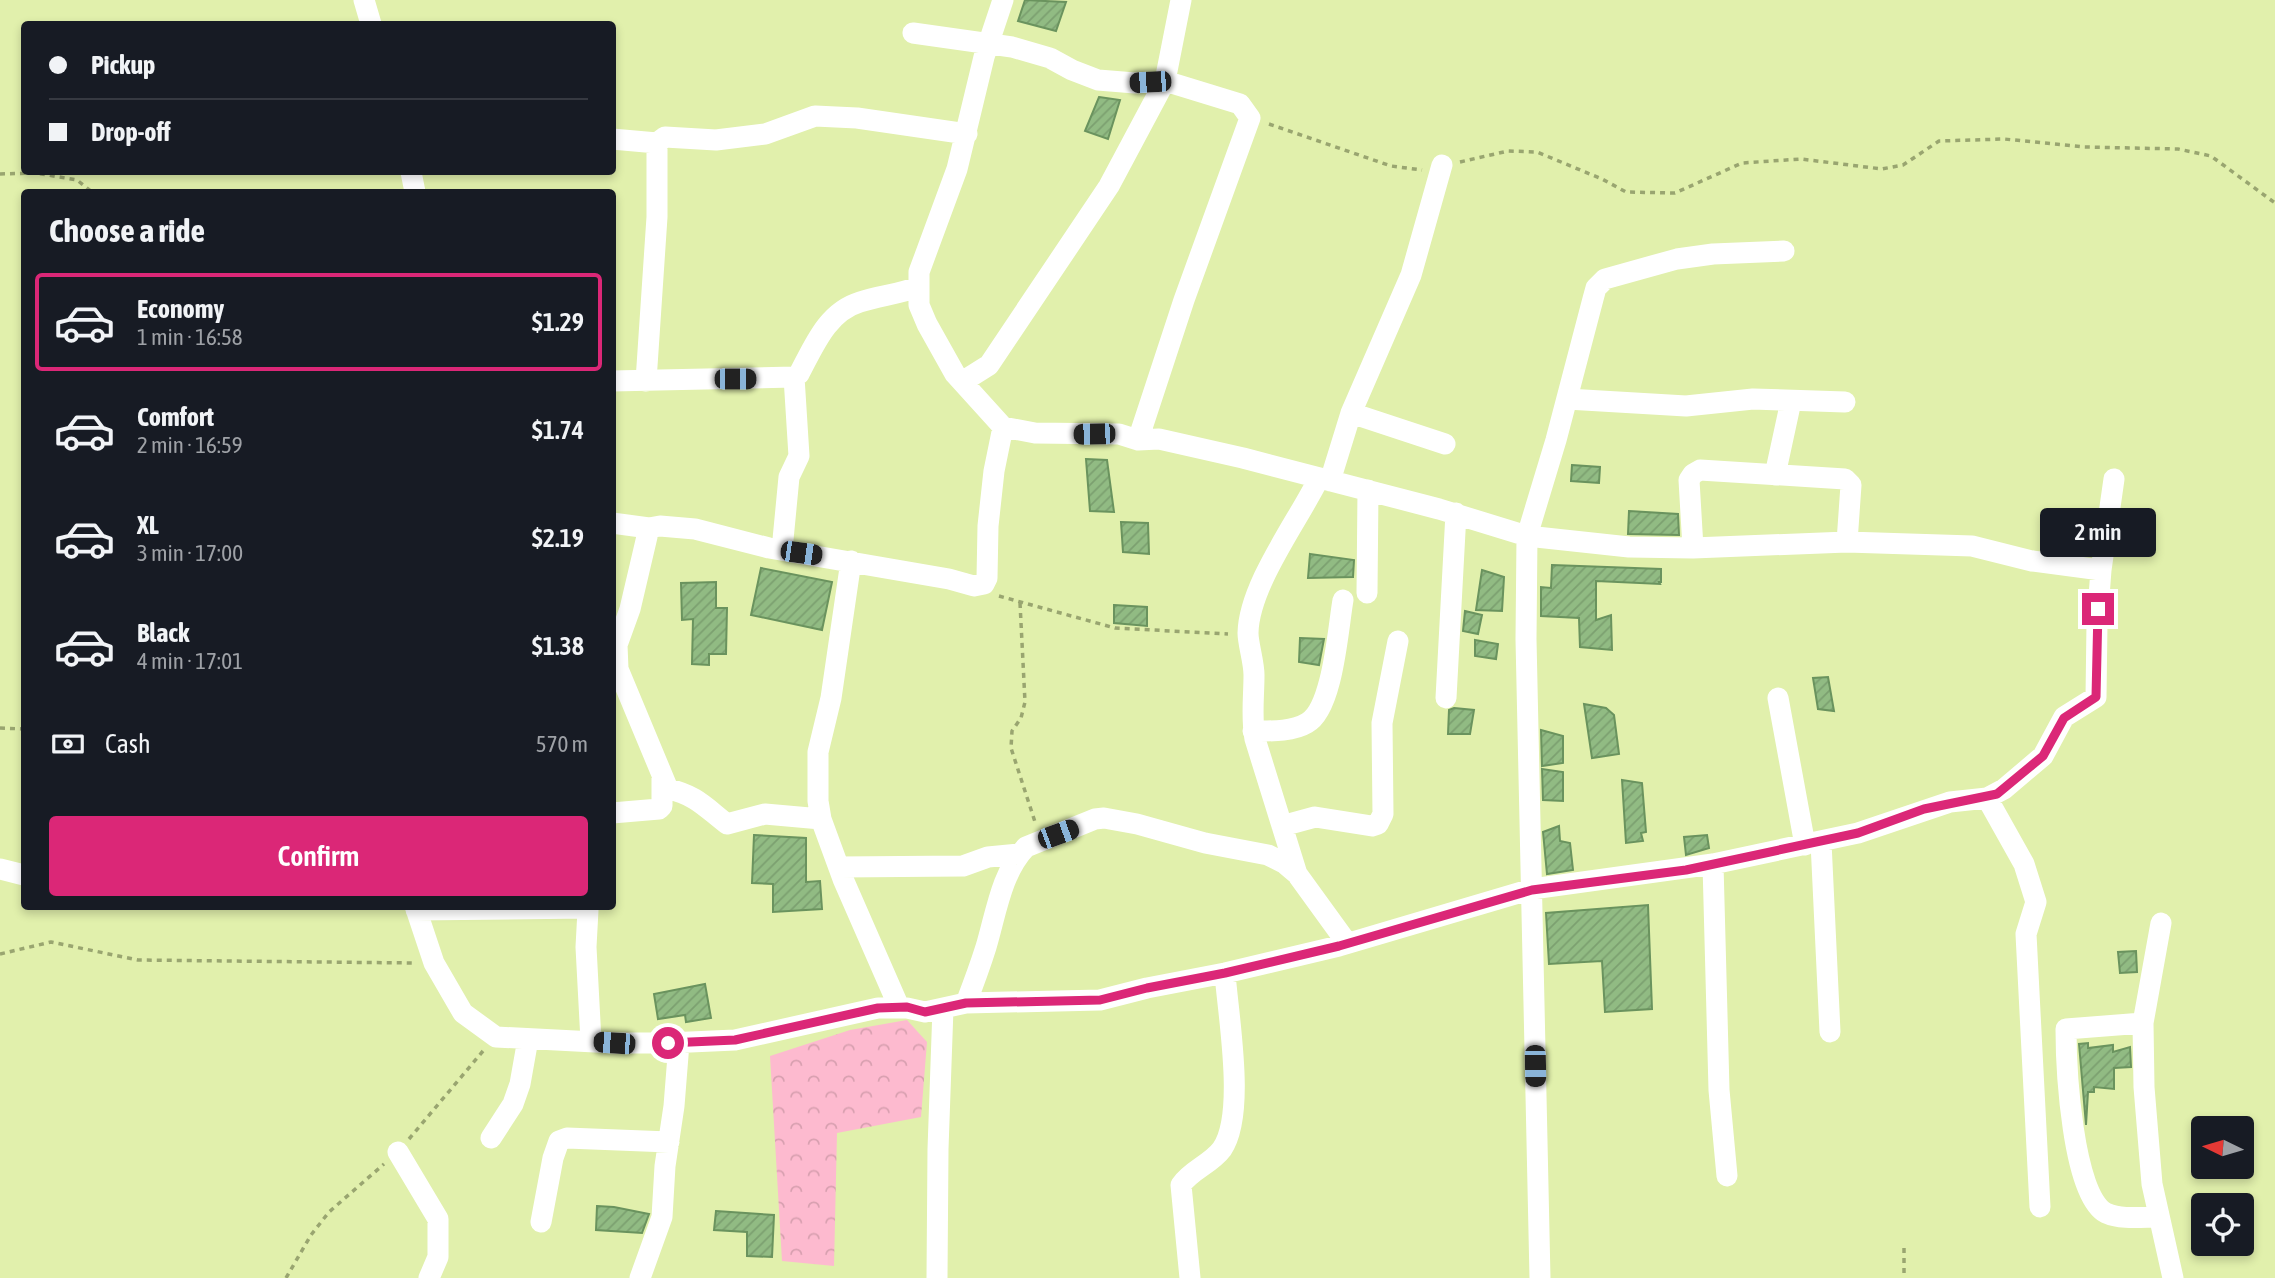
<!DOCTYPE html>
<html lang="en">
<head>
<meta charset="utf-8">
<style>
  :root { --surface:#171b24; --page:#242831; --text:#f1f3f6; --muted:#9ea1a6; --line:#363941; --accent:#db2777 }
  body { margin:0; font-family:"Asap Condensed",sans-serif; background:var(--page); color:var(--text); height:100vh; display:flex; flex-direction:column; font-size:26px; white-space:nowrap }
  * { box-sizing:border-box; margin:0 }
  p { font-size:23px; color:var(--muted) }
  .icon { flex:none; width:38px; height:38px; fill:none; stroke:currentColor; stroke-width:2; stroke-linecap:round; stroke-linejoin:round }
  .map { position:relative; flex:1; overflow:hidden }
  .drawer { position:absolute; left:21px; top:189px; width:595px; height:721px; display:flex; flex-direction:column; background:var(--surface); border-radius:7px; box-shadow:0 4px 10px #0003 }
  .drawer>* { flex:none }
  .guide { position:absolute; left:21px; top:21px; width:595px; height:154px; border-radius:7px; box-shadow:0 4px 10px #0003; display:grid; align-content:center; height:154px; padding:0 28px; background:var(--surface) }
  .needle { width:46px; rotate:275deg }
  .controls { position:absolute; left:2191px; top:1116px; display:grid; gap:14px }
  .controls a { display:grid; place-items:center; width:63px; height:63px; border-radius:7px; background:var(--surface); box-shadow:0 4px 10px #0003; font-size:35px }
  .end { position:absolute; width:32px; height:32px; margin:-16px; border:9px solid #db2777; background:#fff; box-shadow:0 0 0 4px #fff }
  .from { border-radius:50% }
  .bubble { position:absolute; height:49px; border-radius:7px; background:var(--surface); box-shadow:0 4px 10px #0003; font-size:23px; font-weight:600; line-height:49px; text-align:center }
  .car { position:absolute; width:21px; height:42px; margin:-21px -10px; border-radius:9px; box-shadow:0 0 5px 2px #0007; background:linear-gradient(#222 24%,#8ab4d8 0 40%,#222 0 76%,#8ab4d8 0 86%,#222 0) }
  .guide b { display:flex; align-items:center; gap:24px; height:66px; font-size:26px }
  .guide b+b { border-top:2px solid var(--line) }
  .guide i { width:18px; height:18px; background:var(--text) }
  ul { padding:0; list-style:none }
  li { display:flex; align-items:center; gap:21px; height:98px; margin:0 14px 10px; padding:0 14px; border:4px solid transparent; border-radius:7px }
  li div { flex:1 }
  li b { display:block; font-size:26px }
  li em { font-style:normal; font-weight:600 }
  li.active { border-color:var(--accent) }
  li>.icon { width:63px; height:63px; stroke-width:1.5 }
  h2 { padding:0 28px; font-size:32px; line-height:84px }
  .pay { display:flex; align-items:center; gap:18px; height:77px; padding:0 28px; font-size:26px }
  .pay p { margin-inline-start:auto }
  .primary-button { display:flex; gap:14px; margin-top:auto; padding:14px 28px }
  .primary-button a { flex:1; height:80px; border-radius:7px; background:var(--accent); color:#fff; font-size:28px; font-weight:600; line-height:80px; text-align:center }
  .map>svg:first-child { display:block }
  .park { fill:url(#park-crowns) }
  .building { fill:url(#building-hatch); stroke:#6a935e; stroke-width:2 }
  .lines { fill:none; stroke-linecap:round; stroke-linejoin:round }
  .path { stroke:#99a570; stroke-width:3.5; stroke-dasharray:5 5; stroke-linecap:butt }
  .street { stroke:#fff; stroke-width:21 }
  .route { stroke:#db2777; stroke-width:9 }
</style>
</head>
<body>
<div class="map">
<svg width="2275" height="1278" viewBox="0 0 2275 1278">
  <defs>
    <pattern id="park-crowns" width="20" height="18" patternUnits="userSpaceOnUse" patternTransform="scale(1.75)"><rect width="20" height="18" fill="#fdbacf"/><path d="M2 6a3 3 0 1 1 6 0M12 15a3 3 0 1 1 6 0" fill="none" stroke="#d8a0b0"/></pattern>
    <pattern id="building-hatch" width="6" height="6" patternUnits="userSpaceOnUse" patternTransform="scale(1.75)"><rect width="6" height="6" fill="#91bb83"/><path d="M-1 1l2-2M0 6l6-6M5 7l2-2" fill="none" stroke="#7ca070"/></pattern>
  </defs>
  <rect width="100%" height="100%" fill="#e1f0ac"/>
  <path class="park" d="M907 1020 927 1042 921 1117 837 1133 834 1266 782 1261 770 1056 850 1030Z"/>
  <path class="building" d="M1025 0 1066 2 1056 31 1018 21Z
    M1099 97 1120 100 1108 139 1085 131Z
    M1086 459 1107 460 1114 512 1090 511Z
    M1572 465 1600 467 1599 483 1571 481Z
    M1629 511 1678 514 1679 535 1628 534Z
    M1121 522 1148 523 1149 554 1123 552Z
    M1310 554 1354 560 1353 577 1308 578Z
    M1552 565 1661 569V582H1659L1660 584 1596 581V620L1611 615 1612 650 1580 647 1579 618 1541 616V587L1551 588Z
    M761 568 832 582 822 630 751 615Z
    M1482 570 1504 577 1502 611 1476 610Z
    M716 582V608H727L726 654H709V665L692 664 693 619 682 620 681 583Z
    M1114 605 1147 607V626L1114 623Z
    M1465 611 1482 615 1478 634 1463 631Z
    M1300 638 1324 639 1319 665 1299 662Z
    M1475 640 1498 644 1496 659 1475 656Z
    M1828 677 1834 711 1818 709 1813 678Z
    M1584 704 1606 708 1614 715 1619 754 1592 758Z
    M1454 708 1474 710 1470 734H1448L1449 710Z
    M1541 730 1563 736V763L1542 766Z
    M1542 769 1563 772V801L1543 800Z
    M1622 780 1642 783 1646 832 1641 833 1643 841 1626 843Z
    M1559 826 1560 841 1570 843 1573 870 1547 874 1543 832Z
    M754 835 806 838V882L820 881 822 909 773 912V884L752 883Z
    M1707 835 1709 848 1686 855 1684 837Z
    M1648 905 1652 1009 1605 1012 1602 961 1549 964 1546 913Z
    M2136 951 2137 972 2120 973 2118 952Z
    M705 984 711 1018 686 1022 685 1015 658 1019 654 994Z
    M2088 1043V1048L2113 1045V1052L2130 1047 2131 1067 2114 1068V1089L2094 1087V1092H2088L2086 1125 2079 1044Z
    M597 1206 614 1207 649 1214 642 1233 596 1230Z
    M716 1211 774 1215 772 1257 747 1256V1232L714 1230Z"/>
  <g class="lines">
    <path class="path" d="M1269 124 1391 166 1422 170
      M1460 162 1508 151 1537 152 1602 179 1626 192 1675 193 1742 163 1801 159 1882 169 1903 165 1939 141 2004 139 2084 147 2178 149 2211 156 2275 203
      M0 174 36 173 77 180 92 192
      M999 596 1115 628 1228 634
      M1020 603 1025 702 1021 718 1012 731 1011 748 1036 825
      M0 728 24 729
      M0 954 51 942 138 960 414 963
      M409 1139 483 1051
      M1904 1248V1278
      M286 1278 311 1235 329 1212 384 1164"/>
    <path class="street" d="M364 0 371 24
      M1003 0 984 57 957 169 919 272V305L927 324 955 374 1003 427 1035 433 1119 434 1138 440 1159 439 1243 458 1439 509 1527 536 1629 547 1693 548 1847 542 1972 546 2032 561 2101 570
      M913 33 1012 47 1050 58 1072 70 1098 80 1135 83 1165 81 1240 104 1250 118 1184 300 1138 440
      M612 139 657 143 665 137 716 140 765 134 815 116 857 118 967 134
      M411 172 415 192
      M612 381 794 377 799 374C814 346 827 312 860 302 879 296 899 294 918 287
      M646 381 657 217V143
      M962 382 989 365 1109 186 1165 81 1181 0
      M1567 399 1686 406 1753 399 1845 402
      M1351 413 1445 444
      M1775 475 1791 401
      M1330 481 1351 413 1411 275 1442 165
      M612 523 649 528 660 526 695 529 769 548 949 579 974 586 984 584 987 578 988 526 994 471 1003 427
      M649 528 630 609 617 645 618 669 668 789C696 795 705 807 727 824L765 814 821 819
      M1693 548 1689 480 1693 474 1700 470 1845 479 1851 485 1847 542
      M782 550 789 477 799 456 794 377
      M851 561 831 698 818 752V801L821 819 843 879 899 1007
      M1367 593 1368 490
      M1446 698 1456 513
      M1778 698 1805 845
      M1253 731C1270 731 1292 732 1307 723 1333 709 1338 628 1343 600
      M1987 798 2024 864 2036 902 2026 934 2040 1207
      M612 813 659 809 662 806V778
      M1282 826 1315 817 1372 826 1378 824 1383 814 1382 723 1398 641
      M1821 842 1830 1032
      M1713 864 1719 1090 1727 1176
      M840 867 963 866 988 857 1019 854
      M0 869 24 875
      M1297 874 1255 739C1251 718 1254 697 1254 675 1254 662 1248 644 1248 633 1249 585 1298 521 1319 478
      M415 906 434 963 456 1001 463 1013 496 1037 614 1043H668L735 1040 878 1008H907L925 1012 966 1003 1100 1000 1147 988 1225 973 1339 946 1532 889 1713 864 1858 833 1950 802 1987 798 2004 789 2043 756 2064 717 2096 697 2097 623 2101 570 2114 479
      M416 910 586 908 588 910 586 947 591 1041
      M2161 923 2143 1023 2144 1087 2152 1184 2173 1278
      M966 1003C973 985 980 966 986 947 996 914 1001 873 1026 847L1095 819 1104 818 1137 824 1205 843 1268 855 1284 863 1297 874 1347 943
      M2143 1023 2066 1029C2066 1066 2072 1195 2106 1213 2121 1220 2143 1217 2159 1217
      M491 1138 513 1104 520 1084 528 1039
      M398 1152 438 1219V1257L429 1278
      M541 1222 553 1158 559 1141 567 1138 669 1142
      M640 1278 662 1217 665 1166 674 1106 679 1043
      M937 1278 938 1149 943 1008
      M1190 1278 1181 1185C1191 1170 1211 1164 1222 1149 1246 1114 1228 1016 1225 973
      M1540 1278 1526 639 1527 536 1556 440 1593 299 1596 288 1605 279 1677 259 1713 254 1784 251"/>
  </g>
  <g class="lines">
    <path class="route" d="M668 1043 735 1040 878 1008 907 1007 925 1012 966 1003 1100 1000 1147 988 1225 973 1339 946 1532 890 1686 870 1858 833 1924 809 1997 794 2043 756 2064 718 2096 697 2098 609"/>
  </g>
</svg>
<div class="controls">
<a><svg class="needle" viewBox="-14 -14 28 28"><path d="M0-13l5 13h-10z" fill="#e53935"/><path d="M0 13l5-13h-10z" fill="#9ea1a6"/></svg></a>
<a><svg class="icon" aria-label="locate" viewBox="0 0 24 24"><circle cx="12" cy="12" r="6"/><path d="M12 2v4M12 18v4M2 12h4M18 12h4"/></svg></a>
</div>
<i class="end from" style="left:668px;top:1043px"></i>
<i class="end" style="left:2098px;top:609px"></i>
<div class="bubble" style="left:2040px;top:508px;width:116px">2 min</div>
<i class="car" style="left:1150px;top:82px;rotate:267deg"></i>
<i class="car" style="left:735px;top:379px;rotate:90deg"></i>
<i class="car" style="left:1094px;top:434px;rotate:269deg"></i>
<i class="car" style="left:801px;top:553px;rotate:98deg"></i>
<i class="car" style="left:1058px;top:834px;rotate:70deg"></i>
<i class="car" style="left:614px;top:1043px;rotate:274deg"></i>
<i class="car" style="left:1535px;top:1066px;rotate:179deg"></i>
<div class="guide">
<b><i class="from"></i>Pickup</b>
<b><i></i>Drop-off</b>
</div>
<section class="drawer">
<h2>Choose a ride</h2>
<ul>
<li class="active"><svg class="icon" aria-label="car" viewBox="0 0 24 24"><path d="M5 17H2v-5l4-1 3-4h7l3 4 3 1v5h-3M9 17h6M6 11h13"/><circle cx="7" cy="17" r="2"/><circle cx="17" cy="17" r="2"/></svg><div><b>Economy</b><p>1 min · 16:58</p></div><em>$1.29</em></li>
<li><svg class="icon" aria-label="car" viewBox="0 0 24 24"><path d="M5 17H2v-5l4-1 3-4h7l3 4 3 1v5h-3M9 17h6M6 11h13"/><circle cx="7" cy="17" r="2"/><circle cx="17" cy="17" r="2"/></svg><div><b>Comfort</b><p>2 min · 16:59</p></div><em>$1.74</em></li>
<li><svg class="icon" aria-label="car" viewBox="0 0 24 24"><path d="M5 17H2v-5l4-1 3-4h7l3 4 3 1v5h-3M9 17h6M6 11h13"/><circle cx="7" cy="17" r="2"/><circle cx="17" cy="17" r="2"/></svg><div><b>XL</b><p>3 min · 17:00</p></div><em>$2.19</em></li>
<li><svg class="icon" aria-label="car" viewBox="0 0 24 24"><path d="M5 17H2v-5l4-1 3-4h7l3 4 3 1v5h-3M9 17h6M6 11h13"/><circle cx="7" cy="17" r="2"/><circle cx="17" cy="17" r="2"/></svg><div><b>Black</b><p>4 min · 17:01</p></div><em>$1.38</em></li>
</ul>
<div class="pay"><svg class="icon" aria-label="cash" viewBox="0 0 24 24"><path d="M3 7h18v10H3z"/><circle cx="12" cy="12" r="2"/></svg>Cash<p>570 m</p></div>
<div class="primary-button"><a>Confirm</a></div>
</section>
</div>
</body>
</html>
